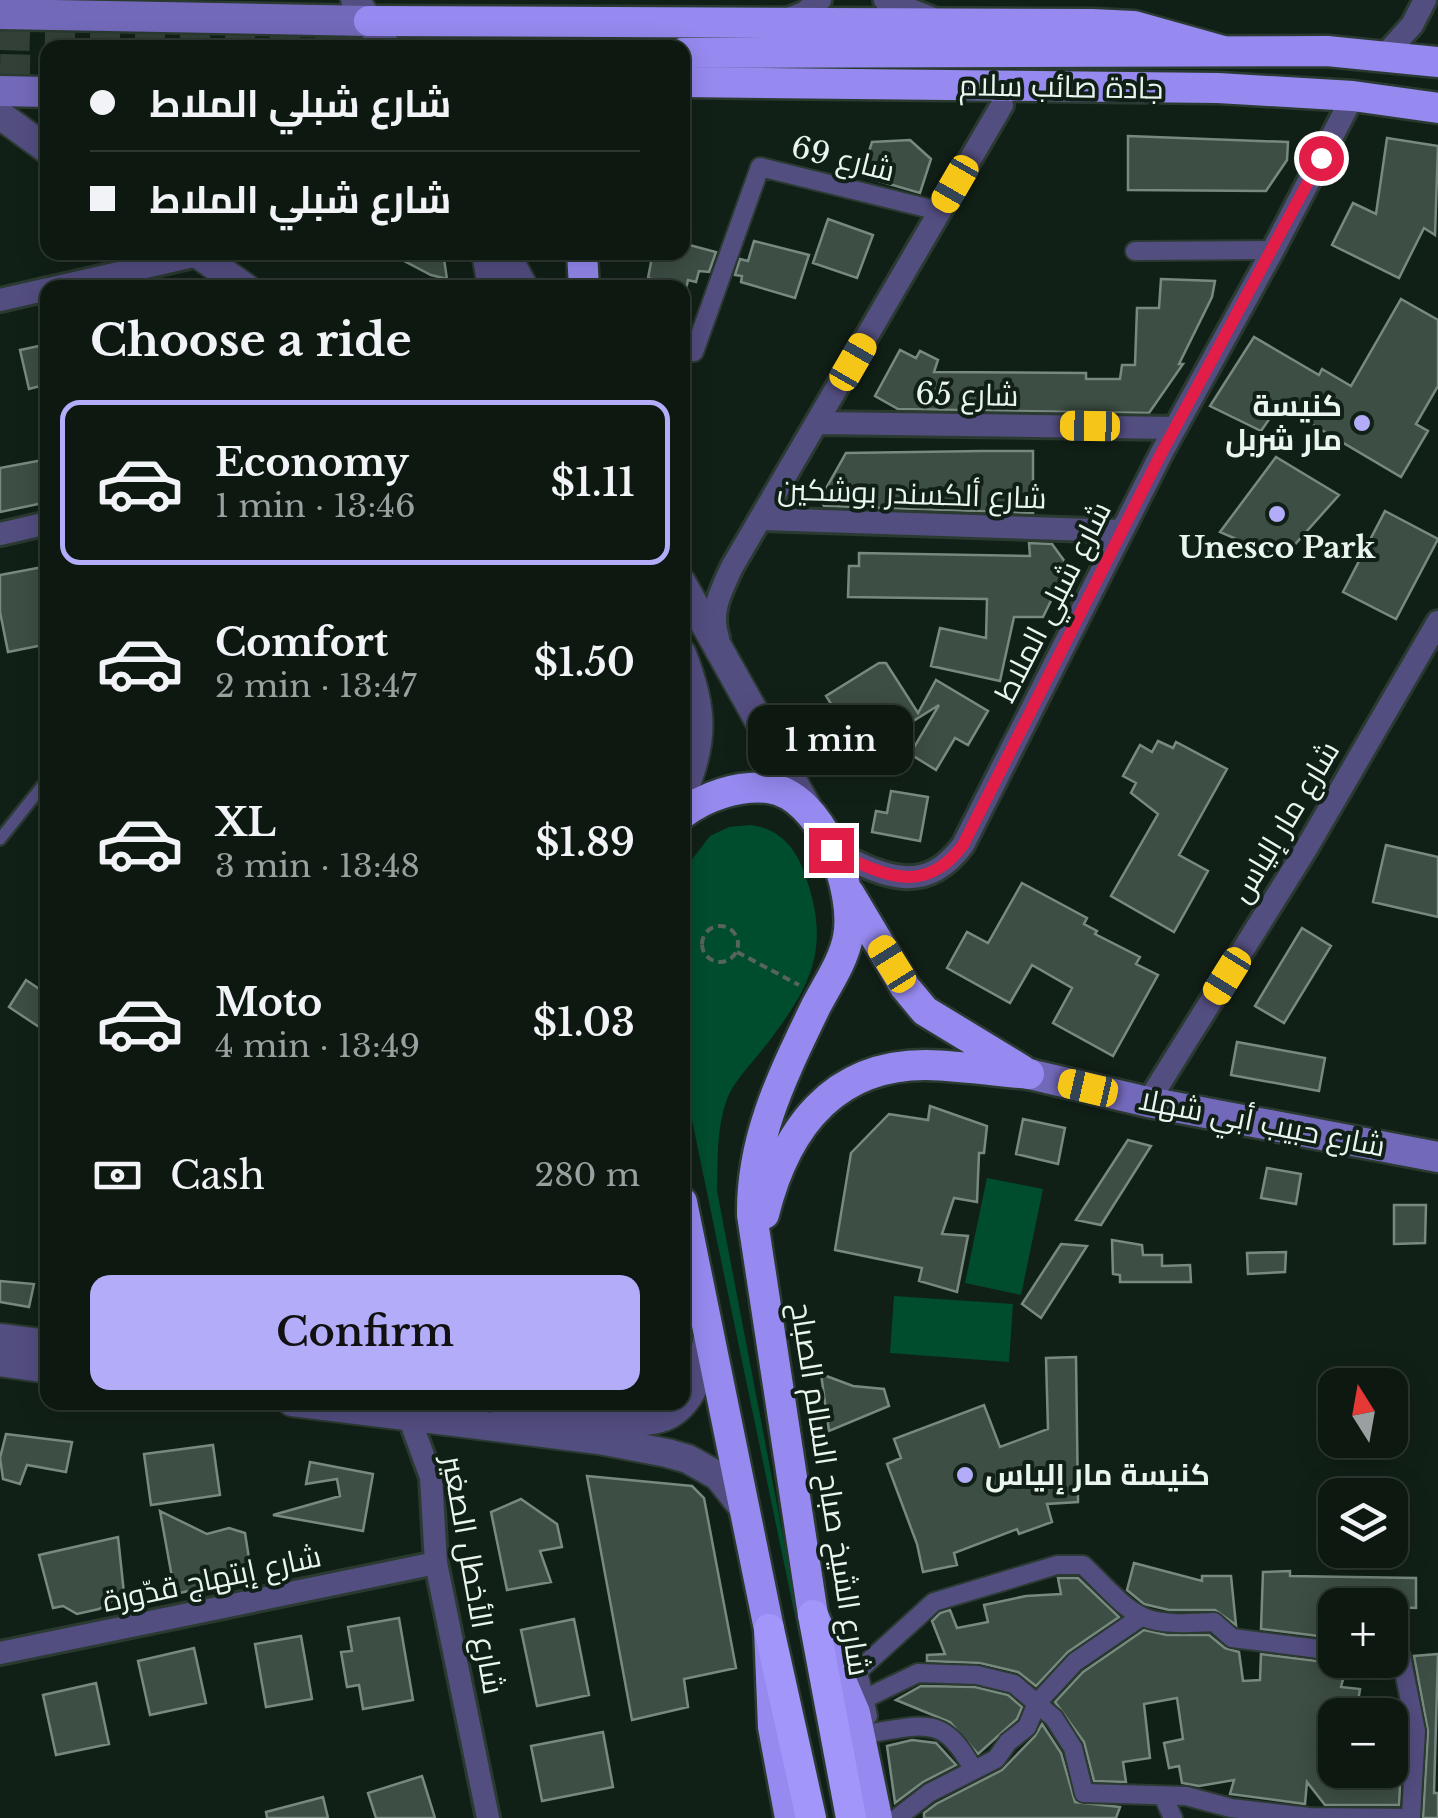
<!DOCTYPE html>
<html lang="en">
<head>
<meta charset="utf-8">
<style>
  :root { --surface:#0d1811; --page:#16211a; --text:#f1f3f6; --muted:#9aa09f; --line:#2d3731; --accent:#b3adf9 }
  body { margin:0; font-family:"Libre Baskerville",Cairo,serif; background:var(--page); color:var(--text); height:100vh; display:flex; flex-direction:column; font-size:38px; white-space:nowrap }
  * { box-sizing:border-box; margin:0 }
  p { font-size:32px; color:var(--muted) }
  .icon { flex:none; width:55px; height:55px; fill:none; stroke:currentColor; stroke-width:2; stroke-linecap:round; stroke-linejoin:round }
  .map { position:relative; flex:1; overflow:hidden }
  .side { position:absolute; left:40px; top:280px; width:650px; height:1130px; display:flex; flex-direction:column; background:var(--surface); border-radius:20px; box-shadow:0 5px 25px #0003,0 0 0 2px var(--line) }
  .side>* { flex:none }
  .top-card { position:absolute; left:40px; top:40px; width:650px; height:220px; border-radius:20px; box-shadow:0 5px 25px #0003,0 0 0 2px var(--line); display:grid; align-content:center; height:220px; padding:0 50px; background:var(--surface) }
  .needle { width:65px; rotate:349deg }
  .controls { position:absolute; left:1318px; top:1368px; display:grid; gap:20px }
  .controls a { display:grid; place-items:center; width:90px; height:90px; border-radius:20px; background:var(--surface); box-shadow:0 5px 25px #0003,0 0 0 2px var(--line); font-size:50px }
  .end { position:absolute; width:45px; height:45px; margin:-22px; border:12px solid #e11d48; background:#fff; box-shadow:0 0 0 5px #fff }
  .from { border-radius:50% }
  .bubble { position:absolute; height:70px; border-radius:20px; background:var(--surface); box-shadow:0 5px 25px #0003,0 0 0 2px var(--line); font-size:32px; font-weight:600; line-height:70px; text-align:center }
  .car { position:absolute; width:30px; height:60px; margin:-30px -15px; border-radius:12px; box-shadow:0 0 8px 2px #0007; background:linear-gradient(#f5c518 24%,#345 0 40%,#f5c518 0 76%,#345 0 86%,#f5c518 0) }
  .top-card b { display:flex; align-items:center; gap:35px; height:95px; font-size:38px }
  .top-card b+b { border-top:2px solid var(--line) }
  .top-card i { width:25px; height:25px; background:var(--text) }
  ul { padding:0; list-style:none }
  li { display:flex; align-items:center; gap:30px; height:165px; margin:0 20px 15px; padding:0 30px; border:5px solid transparent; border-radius:20px }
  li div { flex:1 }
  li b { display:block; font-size:38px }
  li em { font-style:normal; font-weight:600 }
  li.on { border-color:var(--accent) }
  li>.icon { width:90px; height:90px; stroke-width:1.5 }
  h2 { padding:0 50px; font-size:45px; line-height:120px }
  .pay { display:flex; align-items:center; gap:25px; height:110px; padding:0 50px; font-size:38px }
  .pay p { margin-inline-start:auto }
  .action { display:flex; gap:20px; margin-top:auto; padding:20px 50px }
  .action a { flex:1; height:115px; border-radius:20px; background:var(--accent); color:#111; font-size:40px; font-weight:600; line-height:115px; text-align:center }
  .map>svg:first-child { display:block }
  .green { fill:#004d2e }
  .building { fill:#3d4e44; stroke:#788a7f; stroke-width:2.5 }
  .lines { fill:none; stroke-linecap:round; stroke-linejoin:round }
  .trunk-tunnel { stroke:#324037; stroke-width:30; stroke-dasharray:30 15; stroke-linecap:butt }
  .service-casing { stroke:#2b3a31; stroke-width:16 }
  .pedestrian-casing { stroke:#2b3a31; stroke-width:22 }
  .minor-casing { stroke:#2b3a31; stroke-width:28 }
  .tertiary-casing { stroke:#2b3a31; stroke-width:32 }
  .secondary-casing { stroke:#2b3a31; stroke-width:35 }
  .trunk-casing { stroke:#2b3a31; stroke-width:35 }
  .motorway-casing { stroke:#2b3a31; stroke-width:35 }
  .path { stroke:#57645c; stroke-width:4; stroke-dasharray:8 5; stroke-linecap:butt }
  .service { stroke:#534e80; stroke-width:11 }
  .pedestrian { stroke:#534e80; stroke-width:18 }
  .minor { stroke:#534e80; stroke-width:22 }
  .tertiary { stroke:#534e80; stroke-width:28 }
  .secondary { stroke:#7369ba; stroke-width:30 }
  .trunk { stroke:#968af0; stroke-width:30 }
  .motorway { stroke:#a296fb; stroke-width:30 }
  .route { stroke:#e11d48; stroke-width:12 }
  .poi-dot { fill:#b3adf9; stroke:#112017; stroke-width:4 }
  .labels { text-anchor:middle; stroke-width:8; stroke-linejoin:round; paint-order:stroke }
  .street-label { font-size:30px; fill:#ebf5ef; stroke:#112017 }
  .poi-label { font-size:30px; font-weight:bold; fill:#ebf5ef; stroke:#112017; text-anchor:end }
</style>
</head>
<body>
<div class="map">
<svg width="1438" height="1818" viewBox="0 0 1438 1818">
  <rect width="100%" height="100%" fill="#112017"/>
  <path class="green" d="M750 825C778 828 795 846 804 872 833 950 810 988 763 1049 751 1064 734 1081 727 1099 716 1129 718 1160 717 1191L837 1818 683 1077V871L710 836 729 827Z
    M987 1178 1043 1189 1021 1295 965 1283Z
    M894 1296 1013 1304 1009 1362 890 1353Z"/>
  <path class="building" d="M1128 136 1288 142 1287 160 1266 191 1128 190Z
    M1387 138 1438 146 1435 235 1424 228 1399 278 1332 245 1353 203 1376 214Z
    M910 140 931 159 920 193 861 176 872 142Z
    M828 219 873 235 857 278 813 263Z
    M754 241 809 255 795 298 741 282 742 276 735 275 740 259 748 261Z
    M682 243 716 252 709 272 699 271 696 282 688 280 686 289 648 278 653 252H682Z
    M387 252H443L447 279 431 275Z
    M1161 279 1215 281 1212 297 1179 364H1183L1149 413 898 409 875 396 900 350 916 358 920 351 938 360 934 372 1086 373V379H1120L1122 365H1135L1137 308H1159Z
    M1401 299 1438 320V386L1416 424 1428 431 1401 477 1279 405 1261 431 1210 406 1254 337 1319 375 1322 369 1351 386Z
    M48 344V384L29 389 20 350Z
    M982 451H1033V513L824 506 820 499 846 453Z
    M1276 457 1339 495 1282 559 1220 532Z
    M48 459V502L0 512V468Z
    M1385 511 1438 539 1396 619 1343 592Z
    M1029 543 1052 544 1068 566 1043 617H1014L1000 681 931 666 940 628 986 638 987 599 848 597 849 566H859V553L1030 556Z
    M48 566V644L8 652 0 612V575Z
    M879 663H886L918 713 936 680 988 711 968 745 955 738 936 770 910 754 939 705 862 753 826 696Z
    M1158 741 1173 748 1176 742 1227 769 1179 855 1208 871 1174 932 1111 896 1158 814 1131 793 1136 783 1123 776 1140 745 1152 752Z
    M891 791 928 797 920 841 872 832 876 811 887 813Z
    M1386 845 1438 857V917L1373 902Z
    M1022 883 1087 918 1084 924 1097 931 1095 934 1140 957 1136 964 1158 975 1113 1056 1053 1023 1072 988 1032 965 1010 1003 947 968 967 932 988 943Z
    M1302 928 1331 946 1284 1023 1255 1006Z
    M26 980 48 995V1033L9 1007Z
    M1237 1042 1325 1058 1319 1091 1231 1075Z
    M930 1106 987 1126 984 1153H979L977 1202 954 1198 942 1234 968 1236 957 1292 919 1281 922 1268 835 1250 851 1153 889 1114 928 1120Z
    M1023 1119 1065 1128 1058 1164 1016 1154Z
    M1128 1140 1151 1146 1101 1225 1076 1220Z
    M1267 1168 1301 1174 1296 1204 1261 1198Z
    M1394 1205H1426L1425 1243 1394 1244Z
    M1112 1240 1142 1245 1143 1255H1162V1266L1190 1265 1191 1282H1120V1275L1113 1274Z
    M1061 1244 1087 1246 1041 1318 1022 1304Z
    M1286 1252 1285 1272 1248 1274 1247 1253Z
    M0 1281 34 1284 29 1307 0 1302Z
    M1076 1357 1078 1502 1047 1504 1052 1522 1019 1534 1017 1529 954 1553 957 1565 923 1572 917 1544 887 1464 901 1458 894 1439 984 1405 1000 1447 1048 1429 1046 1358Z
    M821 1374 853 1386 884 1389 889 1406 829 1431Z
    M6 1434 72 1442 66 1472 27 1465 20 1484 3 1479 0 1458Z
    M213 1445 220 1495 151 1505 144 1454Z
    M310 1462 373 1474 363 1531 273 1515 340 1496 337 1479 306 1484Z
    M587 1476 692 1486 704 1498 736 1668 684 1679 688 1707 632 1720Z
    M521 1499 557 1524 562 1547 540 1551 551 1582 507 1590 491 1512Z
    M160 1511 207 1534 229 1528 245 1533 252 1577 175 1594Z
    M118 1537 124 1593 99 1609 77 1614 63 1606 53 1608 39 1555Z
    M1134 1563 1202 1581V1576H1231L1236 1625 1215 1610H1169L1144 1604 1127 1590Z
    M1290 1571V1576L1416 1578V1608L1335 1605V1638L1261 1629 1263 1572Z
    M1058 1578H1078L1119 1617 1068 1652 1036 1686 1018 1672 980 1663 927 1661V1655L945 1654 932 1621 940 1613 950 1610 957 1628 988 1622 984 1605 1026 1596 1061 1594Z
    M399 1618 413 1700 363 1709 359 1685 347 1687 341 1652 352 1651 348 1627Z
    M574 1619 589 1695 537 1706 521 1630Z
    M1144 1630 1167 1635H1209L1225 1648 1239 1652 1243 1681 1260 1680 1261 1654 1333 1663 1348 1660 1341 1687 1360 1689 1356 1715H1335V1774L1376 1780 1375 1770H1390V1704H1398L1403 1732 1399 1805H1325L1307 1782 1305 1804 1230 1794 1234 1780 1199 1786 1182 1783 1179 1766 1169 1768 1164 1743 1183 1739 1177 1698 1144 1704 1150 1758 1123 1762 1126 1782 1094 1781 1084 1742 1055 1702 1083 1672Z
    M301 1636 312 1699 266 1707 255 1644Z
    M194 1648 206 1703 150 1715 138 1661Z
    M1438 1654 1434 1793H1438V1818H1423L1428 1731 1414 1656Z
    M96 1683 109 1744 56 1755 43 1695Z
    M921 1686 975 1687 1008 1695 1022 1707 1017 1719 978 1754 950 1722 896 1700Z
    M1042 1724 1061 1753 1075 1802 1120 1807 1116 1818H924V1813L936 1804 1002 1770 1035 1736Z
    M603 1732 613 1787 542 1801 531 1746Z
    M912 1740 936 1743 956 1765 923 1782 895 1803 887 1746Z
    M422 1776 435 1818H376L368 1793Z
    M323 1797 328 1818H267L266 1812Z"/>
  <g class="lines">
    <path class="trunk-tunnel" d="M0 35 347 48
      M0 69 48 70"/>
    <defs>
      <path id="service" d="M0 839 48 779"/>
      <path id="pedestrian" d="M1135 251 1273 250
        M682 349 694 352 760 167 939 211
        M1390 1655 1401 1656 1416 1731 1411 1816
        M864 1699 918 1673 977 1675 1014 1684 1054 1718 1073 1748 1084 1793 1186 1796 1231 1808 1309 1817 1411 1818
        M868 1716 858 1671 934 1602 1057 1565H1083C1137 1617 1134 1627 1214 1622L1232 1638 1335 1651
        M871 1733C927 1724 944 1716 973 1769
        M1163 1796 1173 1818
        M897 1818 929 1793 996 1759 1008 1742 1027 1727 1037 1703 1075 1662 1138 1619"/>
      <path id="minor" d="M885 0 931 18
        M786 20 804 13 820 0
        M1386 54 1412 25 1425 0
        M53 288 198 255
        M0 300 48 289
        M819 423 1175 428
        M760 519 1122 531
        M0 534 48 523
        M718 638C709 612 721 591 732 567L1002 105
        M831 850C880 874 923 899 963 845L1162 452 1273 250 1353 96
        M1148 1102 1306 849 1438 622
        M405 1406 431 1477 436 1563 488 1818
        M0 1653 436 1563"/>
      <path id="tertiary" d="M355 0 387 48
        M0 115 48 150
        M195 252 246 288
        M486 252 492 288
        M505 252 524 288
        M682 583 810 812
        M682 654C703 708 705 740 682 794
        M0 1338 48 1344
        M0 1362 48 1369
        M292 1402 599 1440 667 1453 688 1459 718 1476 745 1510
        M501 1402C540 1409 637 1434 670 1414 697 1398 703 1360 709 1332"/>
      <path id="secondary" d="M0 14 369 21
        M0 91 48 92
        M1029 1074 1148 1102 1438 1157"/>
      <path id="trunk" d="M369 21 1092 24 1134 26 1223 51
        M682 53 1327 51 1438 62
        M682 82 1218 88 1353 96 1438 108
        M582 252 584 288
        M682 814C705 796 739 785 768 788 822 794 857 890 848 937 844 960 827 985 816 1006 783 1075 751 1137 752 1215L813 1615 855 1713 877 1818
        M849 893 905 987 925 1011 1022 1070
        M682 1202 769 1629 773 1727 790 1818
        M764 1214C785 1130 832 1064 927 1065 961 1066 995 1071 1029 1074"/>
      <path id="motorway" d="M813 1615 851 1818
        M769 1629 811 1818"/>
    </defs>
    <use href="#service" class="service-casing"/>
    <use href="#pedestrian" class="pedestrian-casing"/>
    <use href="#minor" class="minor-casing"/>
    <use href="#tertiary" class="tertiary-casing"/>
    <use href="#secondary" class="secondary-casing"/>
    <use href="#trunk" class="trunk-casing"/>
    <use href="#motorway" class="motorway-casing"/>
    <path class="path" d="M702 944a18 18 0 1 1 36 0a18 18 0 1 1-36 0Z
      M737 952 799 985"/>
    <use href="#service" class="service"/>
    <use href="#pedestrian" class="pedestrian"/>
    <use href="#minor" class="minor"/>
    <use href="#tertiary" class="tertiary"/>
    <use href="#secondary" class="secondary"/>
    <use href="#trunk" class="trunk"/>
    <use href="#motorway" class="motorway"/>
  </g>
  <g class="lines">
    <path class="route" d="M831 850C880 873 923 899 963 845L1162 452 1321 158"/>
  </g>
  <g class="poi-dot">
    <circle cx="1362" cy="423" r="10"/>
    <circle cx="1277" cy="514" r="10"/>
    <circle cx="965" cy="1475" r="10"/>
  </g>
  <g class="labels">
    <g class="street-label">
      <text transform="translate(1061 87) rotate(1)" y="10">جادة صائب سلام</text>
      <text transform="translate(843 159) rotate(14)" y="10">شارع 69</text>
      <text transform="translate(967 395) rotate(1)" y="10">شارع 65</text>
      <text transform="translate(912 494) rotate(2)" y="10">شارع ألكسندر بوشكين</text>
      <text transform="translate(1053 602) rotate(-63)" y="10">شارع شبلي الملاط</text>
      <text transform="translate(1285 822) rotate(-59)" y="10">شارع مار إلياس</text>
      <text transform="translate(1262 1123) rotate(11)" y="10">شارع حبيب أبي شهلا</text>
      <text transform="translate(830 1489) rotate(81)" y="10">شارع الشيخ صباح السالم الصباح</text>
      <text transform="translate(473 1575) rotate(80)" y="10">شارع الأخطل الصغير</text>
      <text transform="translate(212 1579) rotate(-12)" y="10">شارع إبتهاج قدّورة</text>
    </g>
    <g class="poi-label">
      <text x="1342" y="416">كنيسة<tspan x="1342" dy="34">مار شربل</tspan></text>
      <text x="1277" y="558" text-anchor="middle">Unesco Park</text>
      <text x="985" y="1485" text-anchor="start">كنيسة مار إلياس</text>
    </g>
  </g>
</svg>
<div class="controls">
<a><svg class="needle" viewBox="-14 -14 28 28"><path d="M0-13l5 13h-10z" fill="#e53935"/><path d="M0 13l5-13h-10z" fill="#9aa09f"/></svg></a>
<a><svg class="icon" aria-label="layers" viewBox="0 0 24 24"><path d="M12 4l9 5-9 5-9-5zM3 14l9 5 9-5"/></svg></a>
<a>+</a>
<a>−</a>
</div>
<i class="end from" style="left:1321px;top:158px"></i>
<i class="end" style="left:831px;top:850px"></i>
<div class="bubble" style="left:748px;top:705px;width:165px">1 min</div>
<i class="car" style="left:955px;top:184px;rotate:210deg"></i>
<i class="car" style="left:853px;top:362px;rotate:30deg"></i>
<i class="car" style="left:1090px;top:426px;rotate:271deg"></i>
<i class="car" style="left:892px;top:964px;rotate:328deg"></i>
<i class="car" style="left:1227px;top:976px;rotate:212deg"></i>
<i class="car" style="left:1088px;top:1088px;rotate:283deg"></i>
<div class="top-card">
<b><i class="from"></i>شارع شبلي الملاط</b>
<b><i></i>شارع شبلي الملاط</b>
</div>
<section class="side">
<h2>Choose a ride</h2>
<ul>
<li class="on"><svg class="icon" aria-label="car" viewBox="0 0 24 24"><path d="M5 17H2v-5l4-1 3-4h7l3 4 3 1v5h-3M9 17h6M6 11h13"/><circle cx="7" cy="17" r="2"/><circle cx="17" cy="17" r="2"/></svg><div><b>Economy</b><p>1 min · 13:46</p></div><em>$1.11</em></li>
<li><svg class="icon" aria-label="car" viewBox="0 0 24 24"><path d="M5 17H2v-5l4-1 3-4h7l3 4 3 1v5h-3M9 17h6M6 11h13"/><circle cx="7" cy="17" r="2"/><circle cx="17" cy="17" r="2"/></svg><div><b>Comfort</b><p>2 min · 13:47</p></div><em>$1.50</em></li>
<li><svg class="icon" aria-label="car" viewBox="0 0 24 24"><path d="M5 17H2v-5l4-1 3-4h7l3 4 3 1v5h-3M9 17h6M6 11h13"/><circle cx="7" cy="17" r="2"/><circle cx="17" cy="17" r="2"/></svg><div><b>XL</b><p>3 min · 13:48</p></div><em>$1.89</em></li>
<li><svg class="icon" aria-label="car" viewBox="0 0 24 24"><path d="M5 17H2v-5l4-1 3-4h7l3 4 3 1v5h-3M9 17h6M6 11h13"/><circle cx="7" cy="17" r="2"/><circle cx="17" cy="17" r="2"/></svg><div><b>Moto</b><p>4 min · 13:49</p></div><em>$1.03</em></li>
</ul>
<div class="pay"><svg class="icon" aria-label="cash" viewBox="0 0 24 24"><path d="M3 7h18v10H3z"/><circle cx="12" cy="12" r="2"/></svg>Cash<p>280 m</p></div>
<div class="action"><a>Confirm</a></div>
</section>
</div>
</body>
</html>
